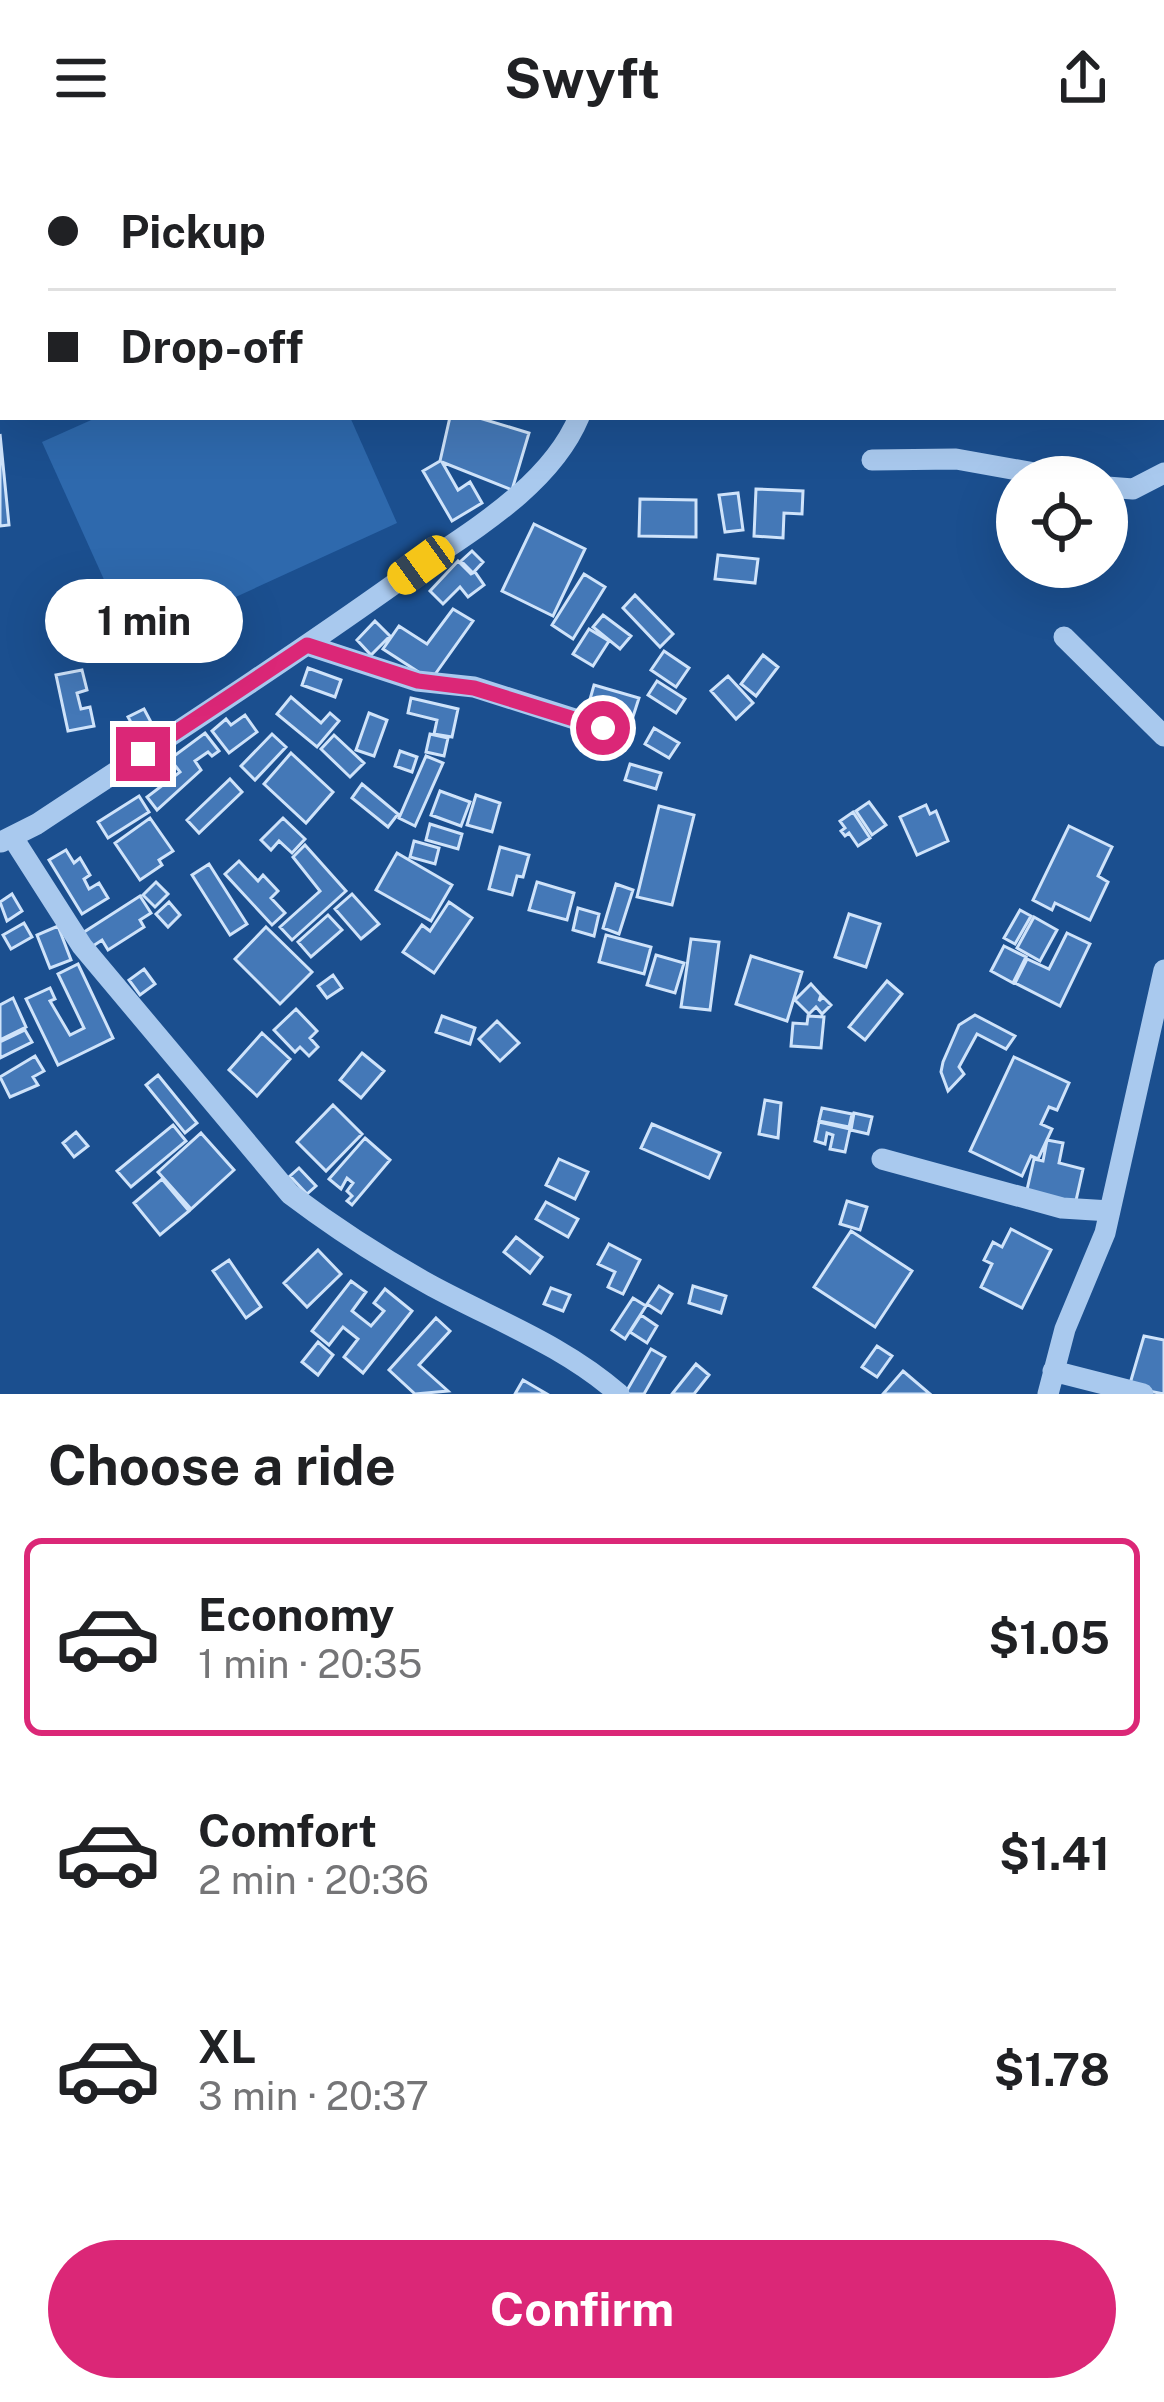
<!DOCTYPE html>
<html lang="en">
<head>
<meta charset="utf-8">
<style>
  :root { --surface:#fff; --page:#f6f6f6; --text:#202124; --muted:#757577; --line:#e0e0e0; --accent:#db2777 }
  body { margin:0; font-family:"Public Sans",sans-serif; background:var(--page); color:var(--text); height:100vh; display:flex; flex-direction:column; font-size:45px; white-space:nowrap }
  * { box-sizing:border-box; margin:0 }
  p { font-size:39px; color:var(--muted) }
  .icon { flex:none; width:66px; height:66px; fill:none; stroke:currentColor; stroke-width:2; stroke-linecap:round; stroke-linejoin:round }
  .map { position:relative; height:1238px; overflow:hidden }
  .drawer { display:flex; flex-direction:column; background:var(--surface); flex:1 }
  .drawer>* { flex:none }
  .hud { position:absolute; left:0px; top:0px; width:1164px; height:264px; box-shadow:0 12px 48px #0002; display:grid; align-content:center; height:264px; padding:0 48px; background:var(--surface) }
  .tools { position:absolute; left:996px; top:300px; display:grid; gap:24px }
  .tools a { display:grid; place-items:center; width:132px; height:132px; border-radius:50%; background:var(--surface); box-shadow:0 12px 48px #0002; font-size:60px }
  .end { position:absolute; width:54px; height:54px; margin:-27px; border:15px solid #db2777; background:#fff; box-shadow:0 0 0 6px #fff }
  .from { border-radius:50% }
  .bubble { position:absolute; height:84px; border-radius:42px; background:var(--surface); box-shadow:0 12px 48px #0002; font-size:39px; font-weight:700; line-height:84px; text-align:center }
  .car { position:absolute; width:36px; height:72px; margin:-36px -18px; border-radius:15px; box-shadow:0 0 9px 3px #0007; background:linear-gradient(#f5c518 24%,#345 0 40%,#f5c518 0 76%,#345 0 86%,#f5c518 0) }
  .hud b { display:flex; align-items:center; gap:42px; height:114px; font-size:45px }
  .hud b+b { border-top:3px solid var(--line) }
  .hud i { width:30px; height:30px; background:var(--text) }
  ul { padding:0; list-style:none }
  li { display:flex; align-items:center; gap:36px; height:198px; margin:0 24px 18px; padding:0 24px; border:6px solid transparent; border-radius:18px }
  li div { flex:1 }
  li b { display:block; font-size:45px }
  li em { font-style:normal; font-weight:700 }
  li.active { border-color:var(--accent) }
  li>.icon { width:108px; height:108px; stroke-width:1.5 }
  h2 { padding:0 48px; font-size:54px; line-height:144px }
  .action { display:flex; gap:24px; margin-top:auto; padding:24px 48px }
  .action a { flex:1; height:138px; border-radius:72px; background:var(--accent); color:#fff; font-size:48px; font-weight:700; line-height:138px; text-align:center }
  header { display:flex; justify-content:space-between; align-items:center; height:156px; padding:0 48px; background:var(--surface); font-size:54px; font-weight:700 }
  .map>svg:first-child { display:block }
  .green { fill:#2e69ad }
  .building { fill:#4478b7; stroke:#cfe3fa; stroke-width:3 }
  .lines { fill:none; stroke-linecap:round; stroke-linejoin:round }
  .minor { stroke:#a9c9ee; stroke-width:21 }
  .route { stroke:#db2777; stroke-width:15 }
</style>
</head>
<body>
<header><svg class="icon" aria-label="menu" viewBox="0 0 24 24"><path d="M4 6h16M4 12h16M4 18h16"/></svg>Swyft<svg class="icon" aria-label="share" viewBox="0 0 24 24"><path d="M12 15V3M7 8l5-5 5 5M5 13v7h14v-7"/></svg></header>
<div class="map">
<svg width="1164" height="1238" viewBox="0 0 1164 1238">
  <rect width="100%" height="100%" fill="#1b4f8f"/>
  <path class="green" d="M98 261H350L397 367 133 488 42 286Z"/>
  <path class="building" d="M450 261H476L529 277 512 334 442 306 458 334 470 326 482 347 452 365 423 315 440 305Z
    M0 278 9 369 0 370Z
    M756 333 803 335 802 358 784 357 783 382 754 380Z
    M738 337 743 374 725 376 719 339Z
    M640 343 696 344V381L639 380Z
    M534 368 585 393 553 460 502 435Z
    M472 395 483 406 473 417 461 405Z
    M718 399 758 403 755 427 715 423Z
    M458 405 471 418 475 416 484 429 468 441 460 431 443 448 430 435Z
    M584 418 605 431 573 483 552 469Z
    M635 439 673 478 660 491 623 452Z
    M453 453 473 465 431 524 383 493 399 470 427 488Z
    M603 459 631 480 620 493 593 471Z
    M375 465 390 480 371 499 357 484Z
    M589 473 609 485 593 510 573 498Z
    M664 495 689 512 676 531 651 514Z
    M763 499 778 511 756 540 741 528Z
    M308 512 341 524 335 541 302 529Z
    M82 514 87 534 77 537 81 553 90 551 94 570 68 575 56 519Z
    M728 520 753 547 736 563 711 535Z
    M657 525 685 543 676 557 648 539Z
    M594 529 639 542 631 567 587 554Z
    M291 541 321 567 330 557 339 565 317 591 277 558Z
    M411 542 458 553 452 581 434 578 437 564 408 557Z
    M144 553 152 568 138 579 128 561Z
    M369 557 387 564 374 600 356 594Z
    M245 559 257 576 229 597 212 575 226 563 231 569Z
    M654 572 679 587 669 602 645 588Z
    M205 577 219 595 212 600 208 596 195 605 201 614 157 654 147 641 180 616 170 603Z
    M272 578 286 591 255 624 241 610Z
    M430 578 448 582 444 600 426 596Z
    M334 579 364 607 350 621 321 593Z
    M400 595 417 601 412 616 395 610Z
    M291 597 333 636 306 667 264 628Z
    M426 600 443 607 415 670 399 662Z
    M630 608 661 617 656 633 625 624Z
    M230 623 242 636 199 677 187 664Z
    M362 628 398 658 388 671 352 642Z
    M440 635 470 646 461 670 431 659Z
    M476 639 500 647 492 676 467 669Z
    M139 640 149 656 108 682 98 666Z
    M869 646 886 669 872 679 856 655Z
    M926 649 930 658 936 655 948 685 917 699 900 661Z
    M659 650 694 659 672 749 637 741Z
    M853 656 870 682 858 690 849 677 845 680 841 675 845 672 840 665Z
    M150 662 173 695 159 704 162 709 140 724 115 687Z
    M283 662 305 683 292 697 279 685 271 694 261 684Z
    M430 668 462 678 458 693 426 684Z
    M1069 670 1112 691 1098 720 1108 726 1090 764 1055 747 1052 754 1033 744Z
    M414 685 439 692 435 708 410 701Z
    M305 689 346 735 292 784 280 771 320 735 293 701Z
    M500 691 529 699 523 721 517 720 512 739 489 733Z
    M66 694 74 707 80 702 90 719 84 723 89 733 99 727 108 742 82 758 49 704Z
    M397 697 452 729 431 765 376 734Z
    M239 705 258 725 263 719 278 735 271 742 285 757 272 769 225 718Z
    M209 708 247 768 230 779 192 719Z
    M156 726 168 738 155 751 143 739Z
    M537 726 574 737 567 764 529 754Z
    M616 728 633 734 619 778 603 772Z
    M12 738 22 755 7 765 0 746Z
    M352 738 379 768 361 783 335 753Z
    M140 740 151 757 140 764 144 771 108 794 102 784 90 792 81 778Z
    M169 746 180 759 168 771 156 758Z
    M449 746 472 762 434 817 403 796 422 769 430 775Z
    M578 752 599 758 594 780 573 774Z
    M1020 754 1031 760 1015 788 1004 782Z
    M849 758 880 768 866 811 835 801Z
    M328 759 342 774 311 801 298 786Z
    M1034 761 1057 774 1040 805 1017 792Z
    M24 767 32 781 11 793 3 779Z
    M58 770 71 804 50 812 37 779Z
    M266 771 312 816 280 848 235 803Z
    M1067 777 1090 788 1060 850 1015 827 1027 803 1049 813Z
    M606 779 651 791 644 818 599 806Z
    M691 783 719 786 710 854 681 851Z
    M1004 790 1026 801 1013 827 991 815Z
    M656 799 684 807 675 837 647 829Z
    M751 800 802 816 787 865 736 848Z
    M78 808 113 882 58 909 26 843 50 832 55 843 50 845 70 879 84 872 58 818Z
    M144 813 155 828 140 839 129 824Z
    M333 819 342 832 327 842 318 830Z
    M887 825 902 838 865 884 849 871Z
    M811 828 821 839 819 845 823 841 831 849 822 858 816 851 809 858 795 844Z
    M13 842 26 871 0 884V849Z
    M296 853 317 875 310 882 318 891 309 900 300 891 295 896 274 874Z
    M975 859 1015 880 1006 893 977 878 959 911 964 918 948 935 941 916 943 906 959 869Z
    M442 860 475 872 470 888 436 876Z
    M808 860 824 861 821 892 791 890 793 867 807 868Z
    M497 865 519 887 500 905 479 883Z
    M25 874 32 886 0 902V886Z
    M262 877 290 903 257 940 229 914Z
    M362 897 384 915 361 942 340 924Z
    M35 900 44 915 33 921 38 929 10 941 0 921Z
    M1014 901 1069 927 1057 954 1049 951 1041 968 1052 973 1038 1003 1031 1000 1022 1020 970 995Z
    M158 919 197 967 185 977 146 929Z
    M765 944 781 947 778 982 759 978Z
    M333 949 362 978 326 1015 297 986Z
    M822 952 852 958 849 971 819 965Z
    M854 957 872 961 868 978 851 974Z
    M819 966 850 973 845 996 830 993 833 979 827 977 825 988 815 985Z
    M652 968 720 997 709 1022 641 992Z
    M173 969 186 985 131 1031 117 1015Z
    M76 976 88 990 74 1001 63 987Z
    M201 977 234 1014 191 1053 158 1016Z
    M365 982 390 1004 352 1049 347 1045 352 1040 347 1035 353 1027 347 1022 341 1033 329 1023Z
    M1047 984 1063 987 1059 1007 1083 1013 1075 1049 1026 1038 1034 1003 1043 1005Z
    M559 1003 588 1016 575 1043 546 1029Z
    M299 1012 316 1030 307 1038 290 1020Z
    M162 1023 189 1055 160 1079 134 1047Z
    M847 1045 867 1051 860 1074 840 1068Z
    M546 1046 578 1063 568 1081 536 1063Z
    M1011 1073 1051 1094 1022 1152 981 1131 992 1108 984 1104 993 1086 1002 1091Z
    M851 1075 912 1115 875 1171 814 1131Z
    M516 1081 542 1101 530 1117 504 1096Z
    M609 1088 640 1104 623 1138 608 1131 615 1116 598 1108Z
    M318 1094 341 1118 307 1151 284 1127Z
    M229 1104 261 1151 246 1162 213 1115Z
    M351 1125 366 1136 352 1155 371 1170 384 1155 374 1147 385 1133 412 1155 363 1217 344 1201 358 1183 343 1171 329 1189 312 1175Z
    M659 1130 672 1138 661 1157 647 1148Z
    M693 1130 726 1140 721 1157 689 1147Z
    M551 1132 570 1139 563 1155 544 1148Z
    M633 1142 646 1150 625 1183 612 1174Z
    M641 1159 657 1170 647 1187 630 1176Z
    M436 1162 450 1175 419 1209 448 1235 415 1238 389 1214Z
    M1144 1180 1164 1184V1238L1129 1231Z
    M318 1186 333 1199 318 1219 302 1206Z
    M877 1190 892 1200 877 1221 862 1211Z
    M651 1193 665 1201 644 1238H629L626 1236Z
    M696 1208 709 1219 694 1238H672Z
    M903 1215 930 1238H883Z
    M523 1224 547 1238H515Z"/>
  <g class="lines">
    <path class="minor" d="M320 0V3
      M638 3 639 0
      M872 304 956 303 1057 321
      M1107 331 1133 333 1164 317
      M1064 481 1164 580
      M307 489 417 525 474 531 603 572
      M13 682 82 790 290 1038C335 1072 383 1103 432 1130 497 1165 563 1189 619 1238
      M1 686 37 668C158 588 279 510 397 426 460 381 548 335 579 261
      M882 1003 1062 1052 1110 1055
      M1053 1215 1143 1238
      M1048 1238 1065 1173 1105 1077 1164 814"/>
  </g>
  <g class="lines">
    <path class="route" d="M143 598 307 489 418 525 474 532 603 572"/>
  </g>
</svg>
<div class="tools">
<a><svg class="icon" aria-label="locate" viewBox="0 0 24 24"><circle cx="12" cy="12" r="6"/><path d="M12 2v4M12 18v4M2 12h4M18 12h4"/></svg></a>
</div>
<i class="end from" style="left:603px;top:572px"></i>
<i class="end" style="left:143px;top:598px"></i>
<div class="bubble" style="left:45px;top:423px;width:198px">1 min</div>
<i class="car" style="left:421px;top:409px;rotate:234deg"></i>
<div class="hud">
<b><i class="from"></i>Pickup</b>
<b><i></i>Drop-off</b>
</div>
</div>
<section class="drawer">
<h2>Choose a ride</h2>
<ul>
<li class="active"><svg class="icon" aria-label="car" viewBox="0 0 24 24"><path d="M5 17H2v-5l4-1 3-4h7l3 4 3 1v5h-3M9 17h6M6 11h13"/><circle cx="7" cy="17" r="2"/><circle cx="17" cy="17" r="2"/></svg><div><b>Economy</b><p>1 min · 20:35</p></div><em>$1.05</em></li>
<li><svg class="icon" aria-label="car" viewBox="0 0 24 24"><path d="M5 17H2v-5l4-1 3-4h7l3 4 3 1v5h-3M9 17h6M6 11h13"/><circle cx="7" cy="17" r="2"/><circle cx="17" cy="17" r="2"/></svg><div><b>Comfort</b><p>2 min · 20:36</p></div><em>$1.41</em></li>
<li><svg class="icon" aria-label="car" viewBox="0 0 24 24"><path d="M5 17H2v-5l4-1 3-4h7l3 4 3 1v5h-3M9 17h6M6 11h13"/><circle cx="7" cy="17" r="2"/><circle cx="17" cy="17" r="2"/></svg><div><b>XL</b><p>3 min · 20:37</p></div><em>$1.78</em></li>
</ul>
<div class="action"><a>Confirm</a></div>
</section>
</body>
</html>
